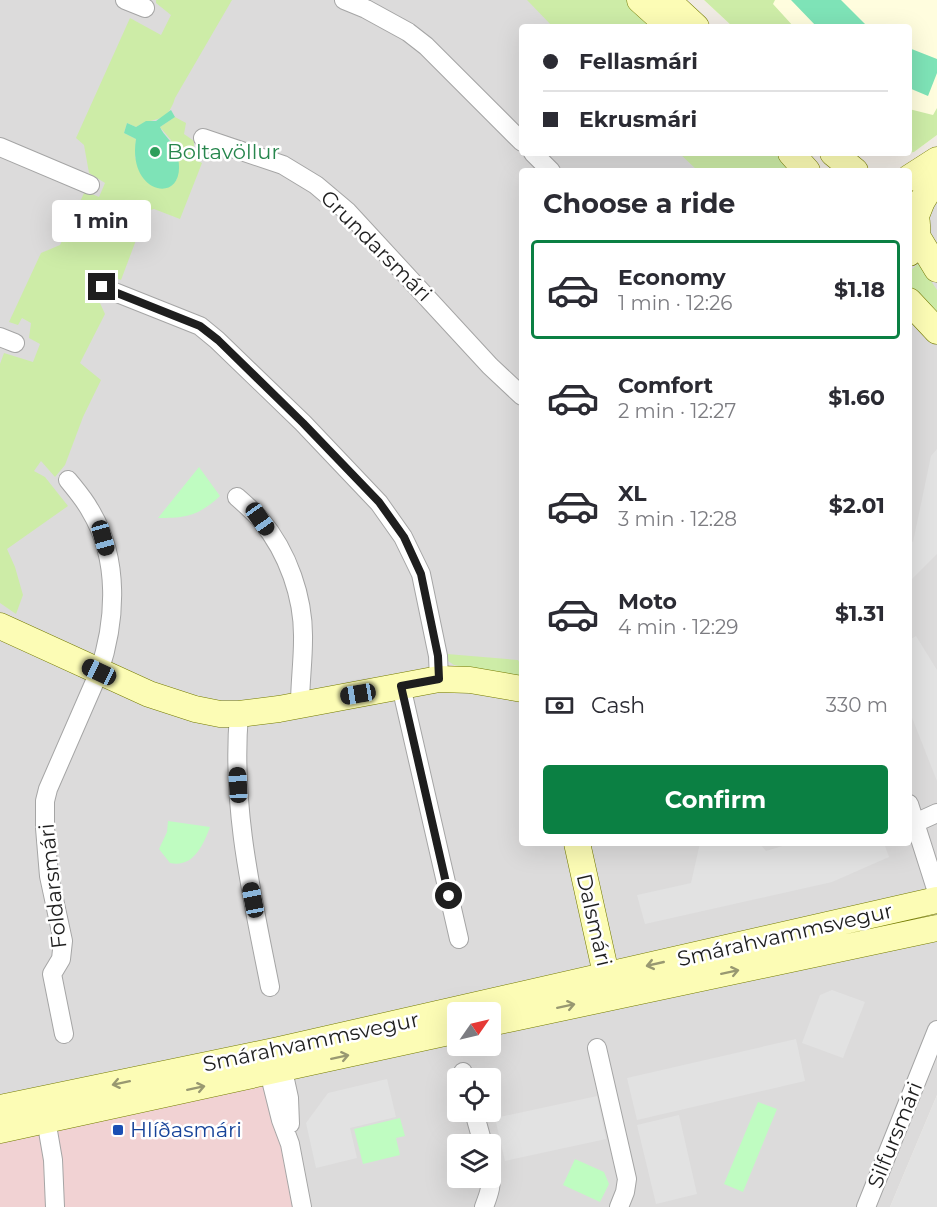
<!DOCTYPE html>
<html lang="en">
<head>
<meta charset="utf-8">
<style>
  :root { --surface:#fff; --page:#f7f7f7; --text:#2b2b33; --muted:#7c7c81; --line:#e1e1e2; --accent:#0b8043 }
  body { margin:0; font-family:Montserrat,sans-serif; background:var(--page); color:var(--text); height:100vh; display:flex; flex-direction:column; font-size:22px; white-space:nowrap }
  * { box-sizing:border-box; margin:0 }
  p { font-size:20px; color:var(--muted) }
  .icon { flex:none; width:33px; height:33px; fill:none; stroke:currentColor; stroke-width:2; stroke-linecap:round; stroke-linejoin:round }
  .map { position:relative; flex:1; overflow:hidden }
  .drawer { position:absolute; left:519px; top:168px; width:393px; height:678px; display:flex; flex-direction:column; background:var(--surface); border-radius:6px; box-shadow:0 6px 24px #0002 }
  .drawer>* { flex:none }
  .guide { position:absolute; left:519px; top:24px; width:393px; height:132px; border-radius:6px; box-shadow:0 6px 24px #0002; display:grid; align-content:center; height:132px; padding:0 24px; background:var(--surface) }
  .needle { width:39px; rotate:56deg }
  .controls { position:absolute; left:447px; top:1002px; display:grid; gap:12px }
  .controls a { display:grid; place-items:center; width:54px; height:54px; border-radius:6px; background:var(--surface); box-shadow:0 6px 24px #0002; font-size:30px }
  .end { position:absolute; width:27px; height:27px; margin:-14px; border:8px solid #1e1e1e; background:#fff; box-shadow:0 0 0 3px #fff }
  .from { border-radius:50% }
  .bubble { position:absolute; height:42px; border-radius:6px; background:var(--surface); box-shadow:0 6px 24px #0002; font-size:20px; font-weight:700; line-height:42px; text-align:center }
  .car { position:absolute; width:18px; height:36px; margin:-18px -9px; border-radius:8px; box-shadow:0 0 4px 2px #0007; background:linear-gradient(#222 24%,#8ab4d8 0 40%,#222 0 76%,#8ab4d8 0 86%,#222 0) }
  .guide b { display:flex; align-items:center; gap:21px; height:57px; font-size:22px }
  .guide b+b { border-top:2px solid var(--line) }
  .guide i { width:15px; height:15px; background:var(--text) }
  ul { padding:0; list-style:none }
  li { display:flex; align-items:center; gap:18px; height:99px; margin:0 12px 9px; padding:0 12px; border:3px solid transparent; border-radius:6px }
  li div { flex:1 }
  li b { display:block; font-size:22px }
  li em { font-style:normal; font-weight:700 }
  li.current { border-color:var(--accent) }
  li>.icon { width:54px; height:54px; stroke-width:1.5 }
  h2 { padding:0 24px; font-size:27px; line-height:72px }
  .pay { display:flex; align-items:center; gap:15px; height:66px; padding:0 24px; font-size:22px }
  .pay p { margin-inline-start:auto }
  .cta { display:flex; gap:12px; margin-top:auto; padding:12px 24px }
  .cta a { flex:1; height:69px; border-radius:6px; background:var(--accent); color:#fff; font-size:24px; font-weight:700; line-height:69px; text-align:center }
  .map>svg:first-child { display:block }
  .residential { fill:#dcdbdb; fill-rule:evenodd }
  .commercial { fill:#f1d2d3 }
  .education { fill:#fffdde }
  .grass { fill:#cdeca7 }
  .park { fill:#bffcc1 }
  .pitch { fill:#7ee3b7 }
  .parking { fill:#e2e2e2 }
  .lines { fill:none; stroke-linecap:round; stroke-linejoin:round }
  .street-casing { stroke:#a5a5a5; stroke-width:20 }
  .secondary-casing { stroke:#747b00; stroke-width:27 }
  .street { stroke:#fff; stroke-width:18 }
  .secondary { stroke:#fcfcb5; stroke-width:26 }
  .oneway { stroke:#989871 }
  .route { stroke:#1e1e1e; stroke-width:8 }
  .leisure-dot { fill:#2e9e5b; stroke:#fff; stroke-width:2 }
  .transit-dot { fill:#1a4fb4; stroke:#fff; stroke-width:2 }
  .labels { text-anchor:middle; stroke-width:5; stroke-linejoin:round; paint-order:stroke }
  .leisure-label { font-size:21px; fill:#27864d; stroke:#fff; text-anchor:start }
  .street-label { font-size:21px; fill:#1e1e1e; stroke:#fff }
  .transit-label { font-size:21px; fill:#164399; stroke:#fff; text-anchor:start }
</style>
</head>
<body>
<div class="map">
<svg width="937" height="1207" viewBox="0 0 937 1207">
  <rect width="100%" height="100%" fill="#f0ebe4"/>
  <path class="residential" d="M0 0H538L565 27H522V153H690L707 171H522V843H909V195L937 168V1095L890 1207H305L0 1118ZM458 1012H490V1046H458ZM458 1078H490V1112H458ZM458 1144H490V1178H458Z"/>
  <path class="commercial" d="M270 1060 305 1207H0V1118Z"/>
  <path class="education" d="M704 0H937V135L914 152 909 153V27H733Z"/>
  <path class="grass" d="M156 0H232L175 98C167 125 154 116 136 127L127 123 124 133 136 139 135 158 171 186 177 179 171 140 160 127 175 117 186 123 184 134 194 141V147L191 157 202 163 180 219 154 209 147 211 121 280 94 270 90 281 105 314 80 363 101 380 83 417 65 465 55 477 41 461 34 471 45 477 68 506 7 549 15 567 23 595 16 614 0 603V364L4 353 33 362 40 344 29 338 31 323 22 318 18 325 9 322 41 253 60 245 85 191 99 197 105 183 89 173 84 145 76 138 130 18 161 35 171 15 156 3Z
    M527 0H630L659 27H553Z
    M704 0H775L773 4 794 27H733Z
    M937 108V135L914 152 909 153V109L933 115Z
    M679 153H780L794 171H698Z
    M919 263 937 290V317L909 288V272Z
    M447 654 518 660 522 668V680L454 665 448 661Z"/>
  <path class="park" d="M199 467 220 496C198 516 187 518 158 518Z
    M168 821 210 827C203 846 193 868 170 863L159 849 167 832Z
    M758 1102 777 1109 743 1192 724 1184Z
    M400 1118 405 1136 396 1138 400 1155 363 1164 354 1129Z
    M575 1159 604 1172 609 1184 600 1202 563 1185Z"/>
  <path class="pitch" d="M791 0H841L865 24 861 27H817Z
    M909 48 937 59V73L928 96 909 88Z
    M171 110 175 117 160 127C164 136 172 141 176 150 194 207 126 199 136 139L124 133 127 123 136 127 146 121H156Z"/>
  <path class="parking" d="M937 449V554L909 582V539L913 542 931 456Z
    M916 636 937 670V781L909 710V640Z
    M700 843H759L766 851 792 843H897L885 846 889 857 832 882 645 924 637 895 691 883Z
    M832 990 865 1002 843 1058 802 1043 820 995Z
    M796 1039 805 1081 637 1120 627 1078Z
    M387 1079 396 1117 350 1128 357 1158 316 1168 306 1123 328 1093Z
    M937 1095V1207H890Z
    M597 1096 606 1139 505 1161 495 1118Z
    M679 1115 697 1194 656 1204 637 1125Z"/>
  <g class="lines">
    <defs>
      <path id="street" d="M125 0 145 8
        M344 0 366 9 408 32 426 46 522 142
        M203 138 283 165 316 185 348 212 490 366 522 396
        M0 147 90 185
        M533 153 551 171
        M102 287 200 326 217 340 303 423 379 503 403 537 421 574 438 656 439 679
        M0 337 15 343
        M237 497C245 504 253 511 260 519 288 552 304 598 303 640 303 662 300 683 300 705
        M401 686 459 939
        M239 714C231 807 252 896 270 987
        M909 804 937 892
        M915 823 937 813
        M64 1034 52 974 61 959 63 941 49 876 45 828V801L48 789 99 672C116 621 120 559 90 510 84 499 76 490 68 480
        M597 1048 627 1179 625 1192 619 1207
        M280 1057 289 1098 290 1124
        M266 1060 281 1120 290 1144 302 1207
        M463 1072 465 1078
        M44 1108 53 1160 55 1207
        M474 1112 483 1144
        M484 1207C489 1194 493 1183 490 1169
        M866 1207 937 1030"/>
      <path id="secondary" d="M640 0 670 27
        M667 0 696 27
        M791 153 807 171
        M833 153 855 171
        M909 178 937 160
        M909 204C920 219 920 237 909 253
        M916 216 922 201 937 177
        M917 236 937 269
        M909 301 937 331
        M0 626 149 694 195 709 220 714H239L279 709 439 679 470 680 522 689
        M577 843 610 992
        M490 1023 937 928
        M0 1108 279 1050 937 900
        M0 1130 458 1030"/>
    </defs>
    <use href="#street" class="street-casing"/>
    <use href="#secondary" class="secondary-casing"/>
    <use href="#street" class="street"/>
    <use href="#secondary" class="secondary"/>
  </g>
  <defs><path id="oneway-shaft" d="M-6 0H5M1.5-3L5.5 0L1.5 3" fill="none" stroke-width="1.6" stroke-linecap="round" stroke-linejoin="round" transform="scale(1.5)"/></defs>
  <g class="oneway">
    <use href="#oneway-shaft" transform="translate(655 964) rotate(167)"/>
    <use href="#oneway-shaft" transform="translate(730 972) rotate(-12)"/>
    <use href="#oneway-shaft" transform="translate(566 1006) rotate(-12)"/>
    <use href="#oneway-shaft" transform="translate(340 1057) rotate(-12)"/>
    <use href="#oneway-shaft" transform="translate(121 1083) rotate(168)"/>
    <use href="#oneway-shaft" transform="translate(196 1088) rotate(-12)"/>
  </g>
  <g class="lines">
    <path class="route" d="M102 287 200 326 218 340 303 423 379 502 404 537 421 574 438 656 439 679 401 686 449 896"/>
  </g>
  <circle class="leisure-dot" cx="155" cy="152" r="6"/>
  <rect class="transit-dot" x="112" y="1124" width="12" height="12" rx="3"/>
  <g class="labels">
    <g class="leisure-label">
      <text x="167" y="159">Boltavöllur</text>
    </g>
    <g class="street-label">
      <text transform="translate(376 246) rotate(45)" y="7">Grundarsmári</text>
      <text transform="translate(53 886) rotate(-96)" y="7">Foldarsmári</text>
      <text transform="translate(594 920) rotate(77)" y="7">Dalsmári</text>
      <text transform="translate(785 935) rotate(-13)" y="7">Smárahvammsvegur</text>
      <text transform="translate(311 1042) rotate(-12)" y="7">Smárahvammsvegur</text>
      <text transform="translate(895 1135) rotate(-68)" y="7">Silfursmári</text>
    </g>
    <g class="transit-label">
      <text x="130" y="1137">Hlíðasmári</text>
    </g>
  </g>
</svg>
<div class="controls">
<a><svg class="needle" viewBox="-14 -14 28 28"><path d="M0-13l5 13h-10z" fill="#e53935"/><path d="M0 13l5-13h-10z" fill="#7c7c81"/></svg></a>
<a><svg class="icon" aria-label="locate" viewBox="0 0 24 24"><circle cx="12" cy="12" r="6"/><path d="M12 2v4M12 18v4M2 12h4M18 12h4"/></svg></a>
<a><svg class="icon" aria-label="layers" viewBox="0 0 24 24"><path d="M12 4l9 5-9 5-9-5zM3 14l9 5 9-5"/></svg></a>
</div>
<i class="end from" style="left:449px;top:896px"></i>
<i class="end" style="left:102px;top:287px"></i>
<div class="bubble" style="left:52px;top:200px;width:99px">1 min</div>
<i class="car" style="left:260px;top:519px;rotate:145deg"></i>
<i class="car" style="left:103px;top:538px;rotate:164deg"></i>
<i class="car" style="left:99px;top:672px;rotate:295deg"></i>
<i class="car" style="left:358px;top:694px;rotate:260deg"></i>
<i class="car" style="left:238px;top:785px;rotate:357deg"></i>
<i class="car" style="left:253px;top:900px;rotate:349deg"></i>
<div class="guide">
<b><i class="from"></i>Fellasmári</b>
<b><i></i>Ekrusmári</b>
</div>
<section class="drawer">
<h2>Choose a ride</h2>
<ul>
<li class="current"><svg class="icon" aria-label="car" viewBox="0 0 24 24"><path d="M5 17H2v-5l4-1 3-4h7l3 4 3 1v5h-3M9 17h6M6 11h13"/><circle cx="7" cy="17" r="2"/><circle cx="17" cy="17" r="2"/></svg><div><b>Economy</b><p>1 min · 12:26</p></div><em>$1.18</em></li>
<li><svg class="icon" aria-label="car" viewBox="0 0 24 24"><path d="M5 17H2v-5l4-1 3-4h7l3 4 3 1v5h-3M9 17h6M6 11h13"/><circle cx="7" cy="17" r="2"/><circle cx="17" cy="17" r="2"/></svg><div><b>Comfort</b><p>2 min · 12:27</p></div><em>$1.60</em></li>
<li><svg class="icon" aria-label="car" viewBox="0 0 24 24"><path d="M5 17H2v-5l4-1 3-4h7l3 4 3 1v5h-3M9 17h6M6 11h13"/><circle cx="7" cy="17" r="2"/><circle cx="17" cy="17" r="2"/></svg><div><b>XL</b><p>3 min · 12:28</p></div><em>$2.01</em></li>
<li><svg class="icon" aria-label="car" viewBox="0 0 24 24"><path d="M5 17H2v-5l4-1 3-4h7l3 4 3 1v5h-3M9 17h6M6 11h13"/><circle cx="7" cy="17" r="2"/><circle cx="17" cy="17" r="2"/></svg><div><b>Moto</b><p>4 min · 12:29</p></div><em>$1.31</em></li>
</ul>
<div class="pay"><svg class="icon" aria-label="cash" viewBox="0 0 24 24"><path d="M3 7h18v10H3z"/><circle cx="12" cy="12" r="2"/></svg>Cash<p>330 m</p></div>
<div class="cta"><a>Confirm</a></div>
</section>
</div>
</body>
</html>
